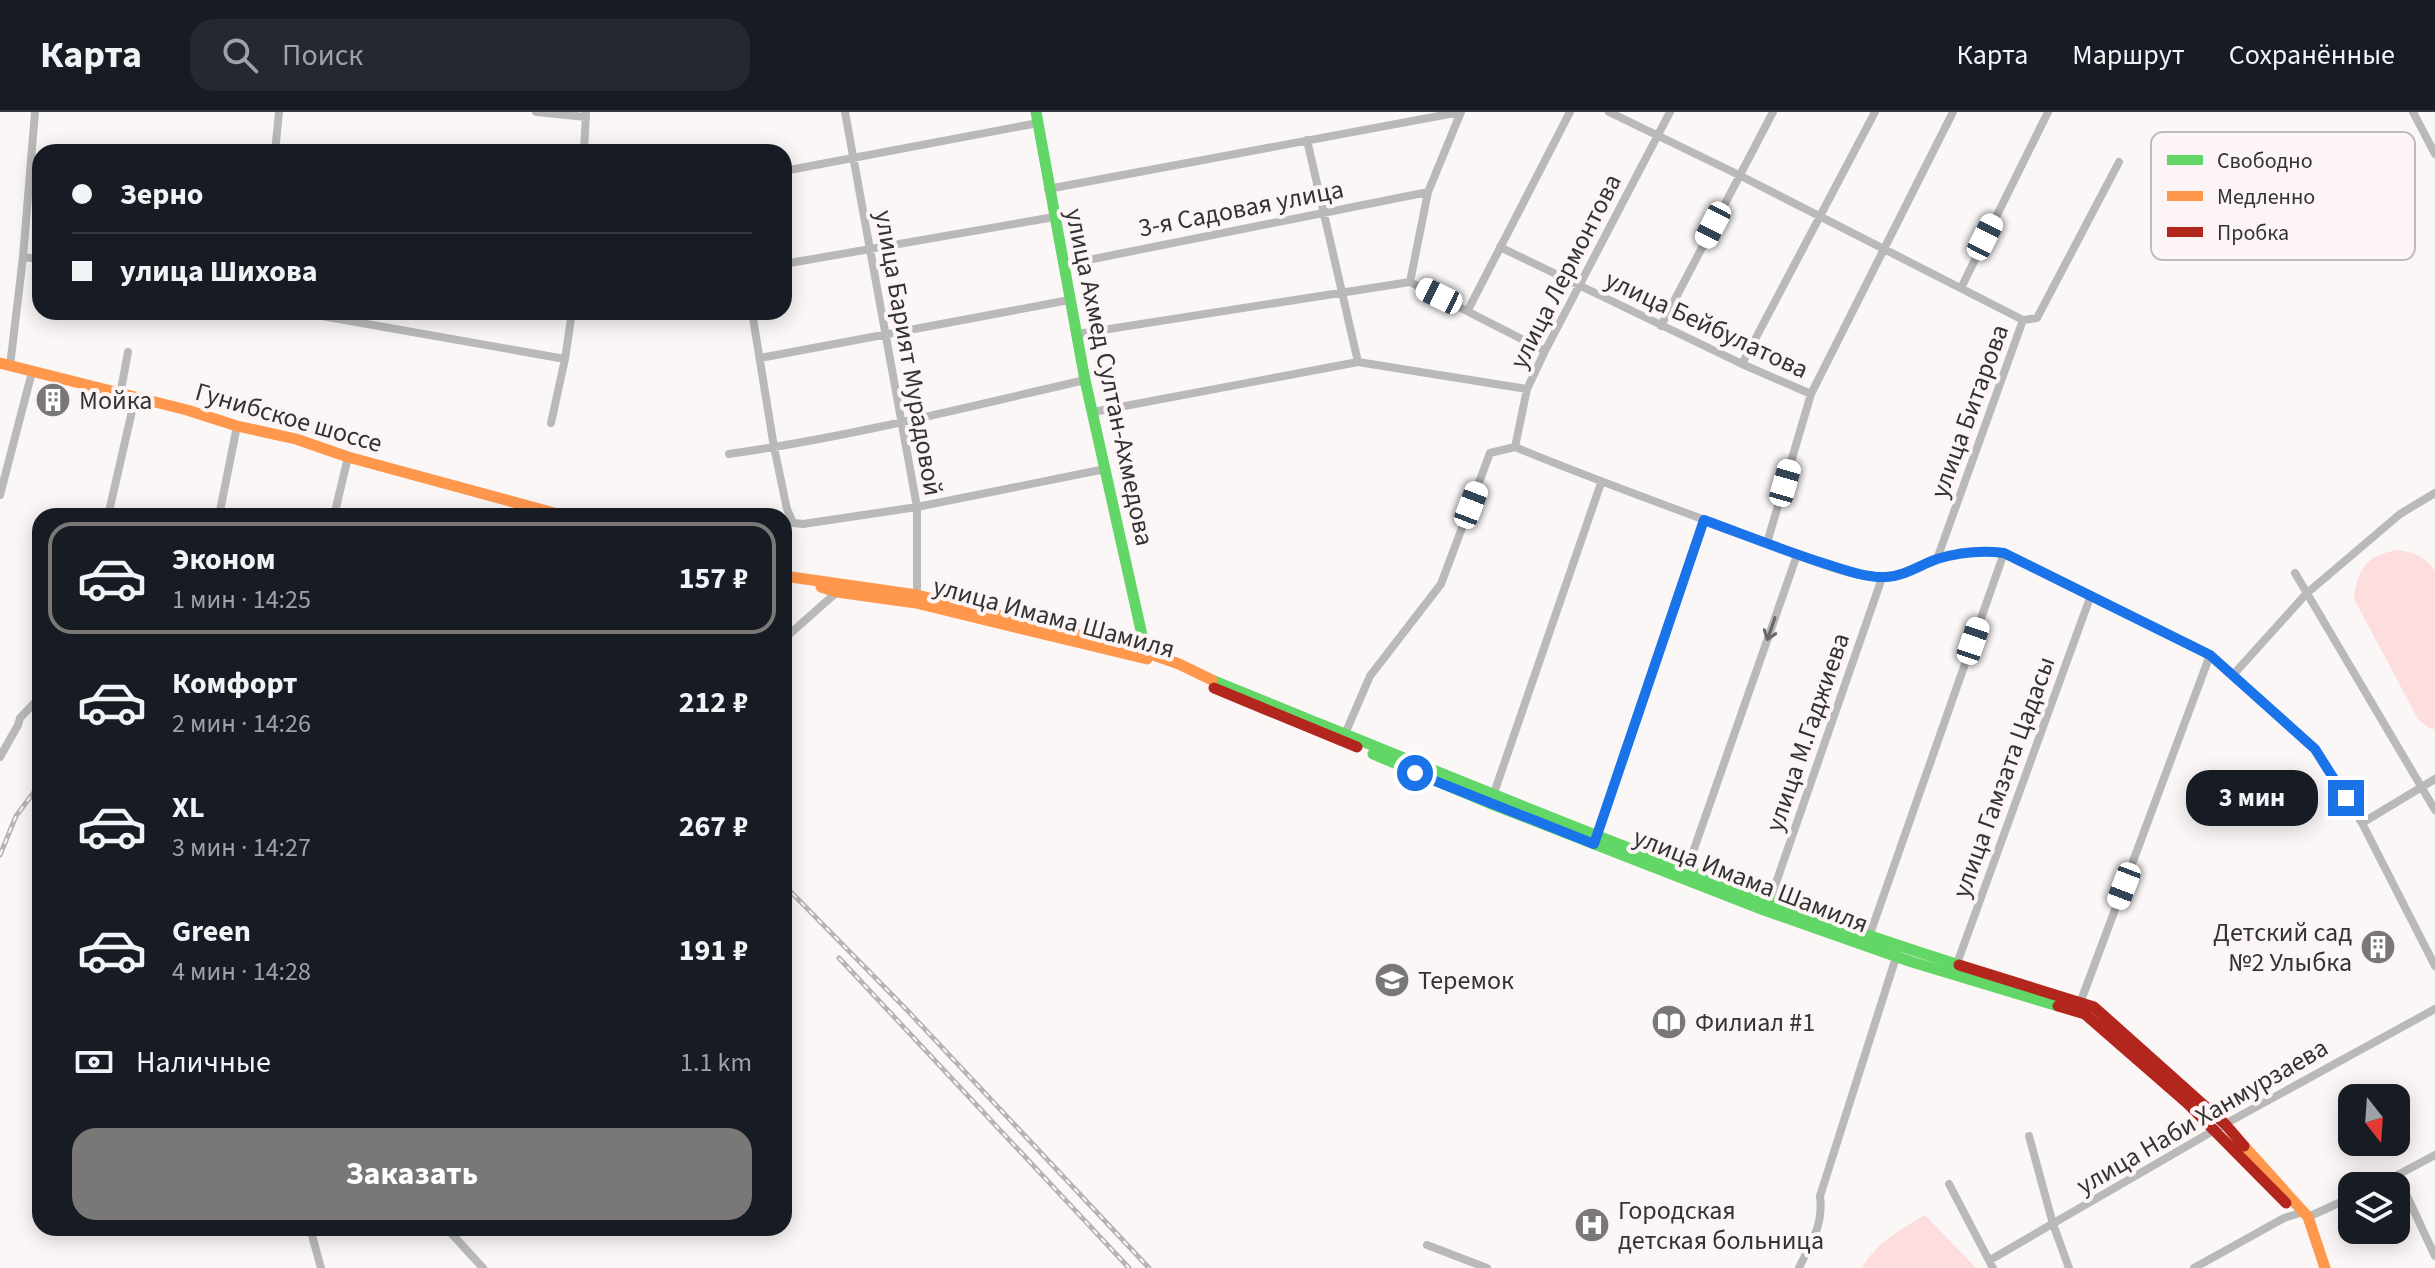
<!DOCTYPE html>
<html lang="ru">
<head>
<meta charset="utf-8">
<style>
  :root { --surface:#171b24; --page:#242831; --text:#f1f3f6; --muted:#9ea1a6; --line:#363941; --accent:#7a7777 }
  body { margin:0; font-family:"Source Sans 3",sans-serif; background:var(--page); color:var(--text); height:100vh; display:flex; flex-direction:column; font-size:30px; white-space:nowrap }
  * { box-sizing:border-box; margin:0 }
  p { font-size:26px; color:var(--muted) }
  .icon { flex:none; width:44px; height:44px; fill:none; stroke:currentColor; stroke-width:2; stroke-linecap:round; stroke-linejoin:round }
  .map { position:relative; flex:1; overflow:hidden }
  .sheet { position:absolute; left:32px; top:396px; width:760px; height:728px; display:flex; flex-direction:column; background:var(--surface); border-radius:24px; box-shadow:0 4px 20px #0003 }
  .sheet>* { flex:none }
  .hud { position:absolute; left:32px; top:32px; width:760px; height:176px; border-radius:24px; box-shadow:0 4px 20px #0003; display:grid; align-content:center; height:176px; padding:0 40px; background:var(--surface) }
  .needle { width:52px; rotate:163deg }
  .controls { position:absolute; left:2338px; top:972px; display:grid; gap:16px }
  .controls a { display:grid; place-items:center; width:72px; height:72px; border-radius:16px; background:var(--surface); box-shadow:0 4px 20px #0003; font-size:40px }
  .end { position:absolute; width:36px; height:36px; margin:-18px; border:10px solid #1a73e8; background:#fff; box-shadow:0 0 0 4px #fff }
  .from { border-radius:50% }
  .bubble { position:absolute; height:56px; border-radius:24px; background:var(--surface); box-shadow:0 4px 20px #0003; font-size:26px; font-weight:700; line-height:56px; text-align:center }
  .car { position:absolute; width:24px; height:48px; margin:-24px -12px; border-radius:10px; box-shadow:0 0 6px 2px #0007; background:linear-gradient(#fff 24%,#345 0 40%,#fff 0 76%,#345 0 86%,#fff 0) }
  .hud b { display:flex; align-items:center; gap:28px; height:76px; font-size:30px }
  .hud b+b { border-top:2px solid var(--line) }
  .hud i { width:20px; height:20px; background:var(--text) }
  ul { padding:14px 0 0; list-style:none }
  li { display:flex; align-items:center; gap:24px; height:112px; margin:0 16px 12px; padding:0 24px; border:4px solid transparent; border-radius:24px }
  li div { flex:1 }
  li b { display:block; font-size:30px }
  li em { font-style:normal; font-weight:700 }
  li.current { border-color:var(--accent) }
  li>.icon { width:72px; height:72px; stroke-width:1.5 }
  .pay { display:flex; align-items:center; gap:20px; height:88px; padding:0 40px; font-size:30px }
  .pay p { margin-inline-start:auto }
  .primary-button { display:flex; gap:16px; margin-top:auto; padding:16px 40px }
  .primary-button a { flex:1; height:92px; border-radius:24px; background:var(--accent); color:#fff; font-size:32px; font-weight:700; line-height:92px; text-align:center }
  header { display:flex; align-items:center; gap:48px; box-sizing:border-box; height:112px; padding:0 40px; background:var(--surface); border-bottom:2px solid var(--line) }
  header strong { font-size:38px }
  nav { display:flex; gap:44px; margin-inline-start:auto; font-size:28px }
  .search { width:560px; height:72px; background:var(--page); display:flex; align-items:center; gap:20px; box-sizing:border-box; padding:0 28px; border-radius:24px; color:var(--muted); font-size:30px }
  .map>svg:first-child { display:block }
  .green { fill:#fdddde }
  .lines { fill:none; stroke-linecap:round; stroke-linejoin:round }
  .street { stroke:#bab9b9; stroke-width:8 }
  .fast { stroke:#63d668; stroke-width:11 }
  .slow { stroke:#ff974d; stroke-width:11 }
  .jam { stroke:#b3261e; stroke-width:11 }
  .rail-casing { stroke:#b5b3b3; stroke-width:5 }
  .rail { stroke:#fdf5f5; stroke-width:2; stroke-dasharray:6; stroke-linecap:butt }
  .oneway { stroke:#6a6868 }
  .route { stroke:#1a73e8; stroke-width:10 }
  .labels { text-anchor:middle; stroke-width:8; stroke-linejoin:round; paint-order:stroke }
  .street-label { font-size:26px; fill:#353232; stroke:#fdf5f5 }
  .poi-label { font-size:26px; fill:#353232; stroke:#fdf5f5; text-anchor:start }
  .key { fill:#fdf5f5; stroke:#c1baba; stroke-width:2 }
  .key-label { font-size:22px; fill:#353232 }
</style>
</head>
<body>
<header>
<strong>Карта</strong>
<div class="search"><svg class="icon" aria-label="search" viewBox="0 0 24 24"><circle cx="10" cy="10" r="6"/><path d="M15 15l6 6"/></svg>Поиск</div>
<nav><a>Карта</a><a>Маршрут</a><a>Сохранённые</a></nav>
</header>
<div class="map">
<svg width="2435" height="1156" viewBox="0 0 2435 1156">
  <rect width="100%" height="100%" fill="#fbf7f7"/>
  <path class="green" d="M2398 438C2413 440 2427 445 2435 459V617L2429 616 2418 607 2354 487C2358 456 2367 443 2398 438Z
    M1925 1103 1976 1156H1862C1875 1132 1902 1116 1925 1103Z"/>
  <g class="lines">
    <path class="street" d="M536 0 586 5
      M845 0 917 395V485
      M1609 0 1739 63 2023 208
      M2413 0 2435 42
      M1307 28 1358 250
      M275 40 279 0
      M584 40 586 1
      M784 59 1038 11
      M1048 77 1460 0
      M1500 135 1742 252 1811 282
      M23 145 40 147
      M784 152 1054 105
      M1063 153 1428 80
      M1410 170 1428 80 1461 0
      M1961 176 2048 0
      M1468 198 1570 0
      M299 200 565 247
      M752 200 774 335 787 397 793 411 803 412 917 395 1105 357
      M1661 214 1773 0
      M1077 222 1410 170 1545 239
      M760 246 1069 188
      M1742 252 1875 0
      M10 254 23 145 35 0
      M120 283 128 240
      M1093 300 1358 250 1527 277
      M551 311 565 247 572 200
      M1515 335C1597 369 1681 399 1765 430 1802 444 1841 463 1881 466 1903 467 1919 453 1938 447 1960 440 1981 438 2004 441L2210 543 2315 637 2362 711 2435 854
      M1515 335 1527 277 1545 239 1670 0
      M729 342C849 325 967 295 1085 268
      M0 383 32 260
      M108 404 135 286
      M219 404 237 314
      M334 404 348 345
      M1767 431 1811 282 1953 0
      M1937 447 2023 208 2037 206 2119 50
      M2295 461 2435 698
      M784 527 837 480V476
      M2233 563 2306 482 2400 402 2435 381
      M1345 622 1370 564 1441 472 1490 341 1515 335
      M0 645 18 613 20 606 40 585
      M1494 681 1601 371
      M2362 711 2435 667
      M1596 728 1704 408
      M1687 757 1797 443
      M1770 788 1882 466
      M1870 822 2004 441
      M1955 857 2091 483
      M2079 894 2210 543
      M2029 1024 2053 1112 2069 1156
      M2398 1065 2435 1144
      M1949 1072 1993 1156
      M2377 1074 2435 1043
      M2308 1105 2352 1085
      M310 1116 321 1156
      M450 1120 483 1156
      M1427 1133 1487 1156
      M1990 1148 2225 1012 2435 897
      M1799 1156C1811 1130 1824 1113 1820 1084L1897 842
      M2194 1156 2284 1106 2297 1102"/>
    <path class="fast" d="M1036 0 1085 268 1142 523 1136 537
      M1212 568C1459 668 1705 773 1959 853
      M1373 642 1489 691 1764 798 1912 850 2058 894"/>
    <path class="slow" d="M0 251 187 298 237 314 296 327 348 345 565 404
      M784 464 917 483 1136 537 1179 552 1212 568
      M821 475 837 480 916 491 1147 547
      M2244 1034 2308 1105 2325 1156"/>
    <path class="jam" d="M1214 576 1357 635
      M1959 853 2094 895 2225 1012 2244 1034
      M2058 894 2085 902 2186 990 2286 1091"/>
    <defs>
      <path id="rail" d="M0 743 16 704 40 672
        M784 773 906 897 1149 1156
        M839 846 1129 1156"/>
    </defs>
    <use href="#rail" class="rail-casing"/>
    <use href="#rail" class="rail"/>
  </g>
  <defs><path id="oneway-shaft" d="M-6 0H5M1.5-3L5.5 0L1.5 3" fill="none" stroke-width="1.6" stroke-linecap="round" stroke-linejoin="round" transform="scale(2)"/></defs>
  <use class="oneway" href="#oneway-shaft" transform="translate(1771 517) rotate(109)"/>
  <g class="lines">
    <path class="route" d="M1415 661 1594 732 1704 408C1745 423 1785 439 1826 452 1845 458 1866 466 1886 465 1905 464 1920 453 1937 447 1960 440 1981 438 2004 441L2210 543 2315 637 2346 686"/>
  </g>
  <defs>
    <symbol id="building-disc" viewBox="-11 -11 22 22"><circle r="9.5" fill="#7a7777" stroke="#fdf5f5"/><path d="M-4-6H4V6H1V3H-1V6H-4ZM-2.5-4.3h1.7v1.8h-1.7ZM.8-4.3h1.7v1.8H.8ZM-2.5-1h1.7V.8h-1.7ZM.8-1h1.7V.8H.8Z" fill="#fff"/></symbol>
    <symbol id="school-disc" viewBox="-11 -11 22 22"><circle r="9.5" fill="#7a7777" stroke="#fdf5f5"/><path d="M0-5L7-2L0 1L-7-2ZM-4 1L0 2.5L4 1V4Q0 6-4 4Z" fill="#fff"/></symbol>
    <symbol id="library-disc" viewBox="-11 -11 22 22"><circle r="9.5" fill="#7a7777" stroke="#fdf5f5"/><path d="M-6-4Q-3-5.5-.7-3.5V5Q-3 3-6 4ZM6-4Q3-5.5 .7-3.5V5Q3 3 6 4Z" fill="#fff"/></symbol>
    <symbol id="hospital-disc" viewBox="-11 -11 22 22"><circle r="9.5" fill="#7a7777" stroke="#fdf5f5"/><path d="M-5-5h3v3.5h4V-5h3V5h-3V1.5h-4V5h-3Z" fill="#fff"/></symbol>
  </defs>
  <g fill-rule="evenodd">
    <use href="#building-disc" x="33" y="268" width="40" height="40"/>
    <use href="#building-disc" x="2358" y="815" width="40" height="40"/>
    <use href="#school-disc" x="1372" y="848" width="40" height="40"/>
    <use href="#library-disc" x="1649" y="890" width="40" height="40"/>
    <use href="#hospital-disc" x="1572" y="1093" width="40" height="40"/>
  </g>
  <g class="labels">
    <g class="street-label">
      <text transform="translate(1241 96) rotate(-11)" y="9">3-я Садовая улица</text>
      <text transform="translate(1565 159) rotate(-63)" y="9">улица Лермонтова</text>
      <text transform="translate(1707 212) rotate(25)" y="9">улица Бейбулатова</text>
      <text transform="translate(909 241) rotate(80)" y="9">улица Барият Мурадовой</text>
      <text transform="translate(1110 265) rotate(78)" y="9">улица Ахмед Султан-Ахмедова</text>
      <text transform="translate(1969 299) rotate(-70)" y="9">улица Битарова</text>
      <text transform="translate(289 305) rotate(16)" y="9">Гунибское шоссе</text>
      <text transform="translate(1054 505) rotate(15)" y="9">улица Имама Шамиля</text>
      <text transform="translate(1807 620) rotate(-71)" y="9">улица М.Гаджиева</text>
      <text transform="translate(2003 665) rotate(-70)" y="9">улица Гамзата Цадасы</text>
      <text transform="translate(1751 768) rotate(21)" y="9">улица Имама Шамиля</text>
      <text transform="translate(2202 1004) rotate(-30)" y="9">улица Наби Ханмурзаева</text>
    </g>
    <g class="poi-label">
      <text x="79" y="297">Мойка</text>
      <text x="2352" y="829" text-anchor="end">Детский сад<tspan x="2352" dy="30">№2 Улыбка</tspan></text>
      <text x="1418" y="877">Теремок</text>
      <text x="1695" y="919">Филиал #1</text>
      <text x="1618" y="1107">Городская<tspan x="1618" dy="30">детская больница</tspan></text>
    </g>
  </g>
  <rect x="2151" y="20" width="264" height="128" rx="12" class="key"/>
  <rect x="2167" y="43" width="36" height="10" fill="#63d668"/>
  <rect x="2167" y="79" width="36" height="10" fill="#ff974d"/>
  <rect x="2167" y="115" width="36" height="10" fill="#b3261e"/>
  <g class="key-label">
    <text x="2217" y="56">Свободно</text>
    <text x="2217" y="92">Медленно</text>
    <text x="2217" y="128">Пробка</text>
  </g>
</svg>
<div class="controls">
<a><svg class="needle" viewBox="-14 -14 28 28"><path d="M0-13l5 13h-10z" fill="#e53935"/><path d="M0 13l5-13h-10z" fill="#9ea1a6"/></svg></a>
<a><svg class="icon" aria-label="layers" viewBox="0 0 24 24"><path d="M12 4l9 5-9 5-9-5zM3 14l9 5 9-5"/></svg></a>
</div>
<i class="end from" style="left:1415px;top:661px"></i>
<i class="end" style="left:2346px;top:686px"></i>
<div class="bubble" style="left:2186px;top:658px;width:132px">3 мин</div>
<i class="car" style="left:1713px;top:113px;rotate:207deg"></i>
<i class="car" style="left:1985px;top:125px;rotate:27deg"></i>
<i class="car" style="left:1439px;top:184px;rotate:296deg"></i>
<i class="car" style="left:1785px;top:371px;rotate:16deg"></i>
<i class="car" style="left:1471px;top:393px;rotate:21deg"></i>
<i class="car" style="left:1973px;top:529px;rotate:19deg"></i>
<i class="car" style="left:2124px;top:774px;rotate:201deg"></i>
<div class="hud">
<b><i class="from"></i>Зерно</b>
<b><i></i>улица Шихова</b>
</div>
<section class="sheet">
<ul>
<li class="current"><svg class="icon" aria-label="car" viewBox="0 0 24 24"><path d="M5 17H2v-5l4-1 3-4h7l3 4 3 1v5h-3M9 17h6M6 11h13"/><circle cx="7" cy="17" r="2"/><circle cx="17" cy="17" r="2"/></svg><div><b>Эконом</b><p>1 мин · 14:25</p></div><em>157 ₽</em></li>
<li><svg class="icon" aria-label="car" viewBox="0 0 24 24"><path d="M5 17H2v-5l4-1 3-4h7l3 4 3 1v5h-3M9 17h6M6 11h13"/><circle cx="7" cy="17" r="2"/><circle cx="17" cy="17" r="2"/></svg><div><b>Комфорт</b><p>2 мин · 14:26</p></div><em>212 ₽</em></li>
<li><svg class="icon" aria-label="car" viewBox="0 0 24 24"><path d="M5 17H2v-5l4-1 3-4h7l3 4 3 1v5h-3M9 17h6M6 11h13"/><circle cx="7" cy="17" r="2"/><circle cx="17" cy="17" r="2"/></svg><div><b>XL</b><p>3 мин · 14:27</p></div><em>267 ₽</em></li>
<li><svg class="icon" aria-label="car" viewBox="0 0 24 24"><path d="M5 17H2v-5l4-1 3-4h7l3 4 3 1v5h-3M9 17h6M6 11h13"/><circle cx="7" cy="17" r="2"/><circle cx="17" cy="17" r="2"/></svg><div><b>Green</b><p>4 мин · 14:28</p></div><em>191 ₽</em></li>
</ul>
<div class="pay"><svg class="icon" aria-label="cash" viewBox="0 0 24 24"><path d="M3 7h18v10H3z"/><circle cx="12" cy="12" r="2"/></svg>Наличные<p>1.1 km</p></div>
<div class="primary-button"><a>Заказать</a></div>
</section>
</div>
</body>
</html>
